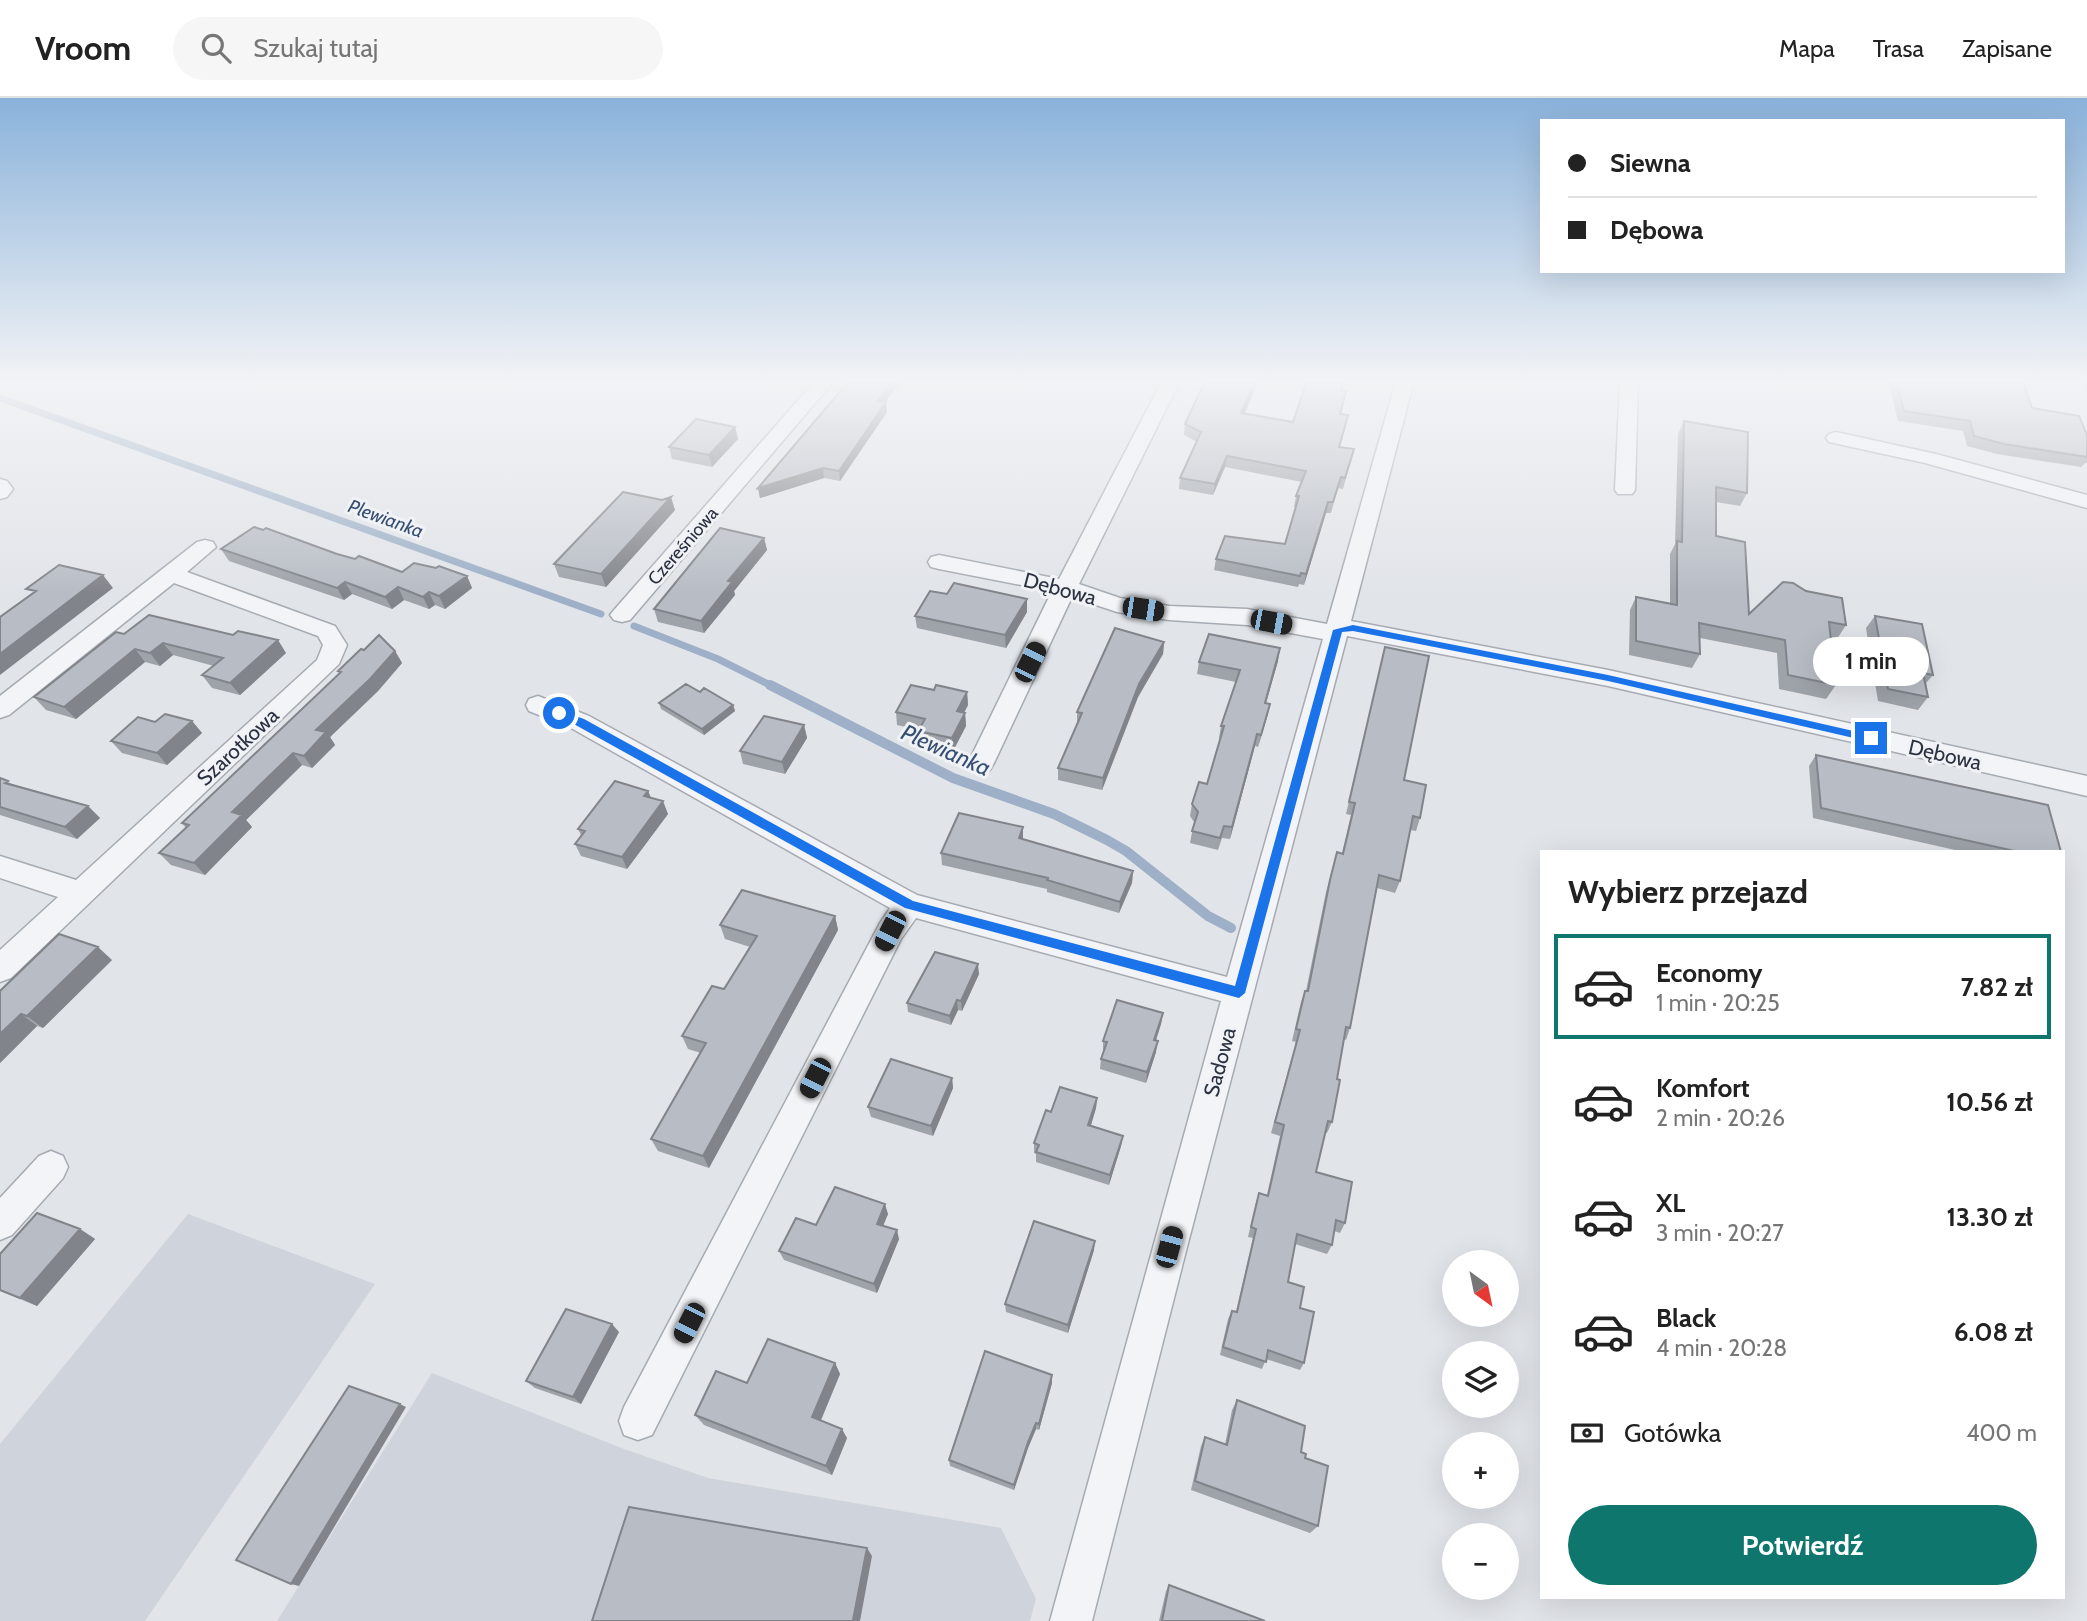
<!DOCTYPE html>
<html lang="pl">
<head>
<meta charset="utf-8">
<style>
  :root { --surface:#fff; --page:#f6f6f6; --text:#222; --muted:#767676; --line:#e0e0e0; --accent:#0f766e }
  body { margin:0; font-family:Cabin,sans-serif; background:var(--page); color:var(--text); height:100vh; display:flex; flex-direction:column; font-size:26px; white-space:nowrap }
  * { box-sizing:border-box; margin:0 }
  p { font-size:23px; color:var(--muted) }
  .icon { flex:none; width:38px; height:38px; fill:none; stroke:currentColor; stroke-width:2; stroke-linecap:round; stroke-linejoin:round }
  .map { position:relative; flex:1; overflow:hidden }
  .drawer { position:absolute; left:1540px; top:752px; width:525px; height:749px; display:flex; flex-direction:column; background:var(--surface); border-radius:0px; box-shadow:0 7px 28px #0002 }
  .drawer>* { flex:none }
  .banner { position:absolute; left:1540px; top:21px; width:525px; height:154px; border-radius:0px; box-shadow:0 7px 28px #0002; display:grid; align-content:center; height:154px; padding:0 28px; background:var(--surface) }
  .needle { width:46px; rotate:147deg }
  .buttons { position:absolute; left:1442px; top:1152px; display:grid; gap:14px }
  .buttons a { display:grid; place-items:center; width:77px; height:77px; border-radius:50%; background:var(--surface); box-shadow:0 7px 28px #0002; font-size:35px }
  .end { position:absolute; width:32px; height:32px; margin:-16px; border:9px solid #1a73e8; background:#fff; box-shadow:0 0 0 4px #fff }
  .from { border-radius:50% }
  .bubble { position:absolute; height:49px; border-radius:24px; background:var(--surface); box-shadow:0 7px 28px #0002; font-size:23px; font-weight:700; line-height:49px; text-align:center }
  .car { position:absolute; width:21px; height:42px; margin:-21px -10px; border-radius:9px; box-shadow:0 0 5px 2px #0007; background:linear-gradient(#222 24%,#8ab4d8 0 40%,#222 0 76%,#8ab4d8 0 86%,#222 0) }
  .banner b { display:flex; align-items:center; gap:24px; height:66px; font-size:26px }
  .banner b+b { border-top:2px solid var(--line) }
  .banner i { width:18px; height:18px; background:var(--text) }
  ul { padding:0; list-style:none }
  li { display:flex; align-items:center; gap:21px; height:105px; margin:0 14px 10px; padding:0 14px; border:4px solid transparent; border-radius:0px }
  li div { flex:1 }
  li b { display:block; font-size:26px }
  li em { font-style:normal; font-weight:700 }
  li.current { border-color:var(--accent) }
  li>.icon { width:63px; height:63px; stroke-width:1.5 }
  h2 { padding:0 28px; font-size:32px; line-height:84px }
  .pay { display:flex; align-items:center; gap:18px; height:77px; padding:0 28px; font-size:26px }
  .pay p { margin-inline-start:auto }
  .action { display:flex; gap:14px; margin-top:auto; padding:14px 28px }
  .action a { flex:1; height:80px; border-radius:42px; background:var(--accent); color:#fff; font-size:28px; font-weight:700; line-height:80px; text-align:center }
  header { display:flex; align-items:center; gap:42px; box-sizing:border-box; height:98px; padding:0 35px; background:var(--surface); border-bottom:2px solid var(--line) }
  header strong { font-size:33px }
  nav { display:flex; gap:38px; margin-inline-start:auto; font-size:24px }
  .search { width:490px; height:63px; background:var(--page); display:flex; align-items:center; gap:18px; box-sizing:border-box; padding:0 24px; border-radius:38px; color:var(--muted); font-size:26px }
  .map>svg:first-child { display:block }
  .built { fill:#cfd3db }
  .lines { fill:none; stroke-linecap:round; stroke-linejoin:round }
  .stream-far1 { stroke:#9db0c7; stroke-width:7 }
  .stream { stroke:#9db0c7; stroke-width:10 }
  .minor-casing { stroke:#a6abb3; stroke-width:3 }
  .minor { fill:#f3f4f7; fill-rule:evenodd }
  .wall { fill:#9ea3a9 }
  .shaded-wall { fill:#81848a }
  .building { fill:#b8bdc5; stroke:#81848a; stroke-width:2 }
  .route { fill:#1a73e8 }
  .labels { text-anchor:middle; stroke-width:6; stroke-linejoin:round; paint-order:stroke }
  .far-street-label { font-size:18px; fill:#2a3140; stroke:#f0f2f6 }
  .far-water-label { font-size:19px; font-style:italic; fill:#364f72; stroke:#f0f2f6 }
  .street-label { font-size:21px; fill:#2a3140; stroke:#f0f2f6 }
  .water-label { font-size:23px; font-style:italic; fill:#364f72; stroke:#f0f2f6 }
</style>
</head>
<body>
<header>
<strong>Vroom</strong>
<div class="search"><svg class="icon" aria-label="search" viewBox="0 0 24 24"><circle cx="10" cy="10" r="6"/><path d="M15 15l6 6"/></svg>Szukaj tutaj</div>
<nav><a>Mapa</a><a>Trasa</a><a>Zapisane</a></nav>
</header>
<div class="map">
<svg width="2087" height="1523" viewBox="0 0 2087 1523">
  <rect width="100%" height="100%" fill="#e1e4e9"/>
  <path class="built" d="M188 1116 375 1186 145 1523H0V1346Z
    M432 1275 624 1351 708 1380 1001 1430 1036 1501 1030 1523H277Z"/>
  <g class="lines">
    <path class="stream-far1" d="M0 300 601 516
      M634 528 718 561 774 589"/>
    <path class="stream" d="M770 587 953 680 1054 716 1107 742 1126 753 1208 818 1231 830"/>
    <defs>
      <path id="minor" d="M815 283H834L630 522 622 524 614 522 610 517 614 512Z
        M1162 283H1180L1079 486 1120 500 1169 508 1247 511 1327 526 1396 283H1414L1351 523 1608 572 2087 678V698L1608 588 1347 538 1187 1149 1092 1523H1050L1221 903 916 820 901 841 652 1337 638 1342 624 1337 619 1323 624 1309 880 825 890 810 571 630 529 613 526 607 529 601 538 598 589 618 917 797 1227 879 1323 541 1247 527 1169 522 1117 514 1072 499 994 665 990 672 981 674 972 672 968 665 1052 493 939 471 931 469 928 464 931 459 939 457 1059 481Z
        M1620 283H1638L1635 392 1632 396H1618L1615 392Z
        M1836 334 1936 356 2087 397V410L1925 365 1829 344 1826 340 1829 336Z
        M0 381 7 383 13 391 7 399 0 401Z
        M205 442 213 444 216 449 187 474 335 528 347 547 339 566 11 880 0 884V852L58 799 0 780V758L76 782 317 562 323 547 318 538 174 485 9 617 0 620V598L197 444Z
        M51 1053 63 1058 68 1069 63 1080 12 1137 0 1142V1100L39 1058Z"/>
    </defs>
    <use href="#minor" class="minor-casing"/>
    <use href="#minor" class="minor"/>
  </g>
  <path class="wall" d="M849 283H901L885 304 887 314 840 383 824 380 760 400 758 390Z
    M1205 283H1258L1244 315 1293 324 1304 292 1303 291 1304 283H1344L1342 293 1344 305 1341 316 1346 328 1340 349 1354 351 1343 391 1338 390 1331 415H1326L1304 487 1299 486 1298 489 1214 472 1216 461 1285 446 1296 409H1294L1296 398 1302 384 1225 369 1213 397 1179 391 1180 380 1197 344 1184 337 1185 326Z
    M1888 283H2023L2032 310 2087 337V365H2085L2081 369 1997 356 1967 348 1963 333 1898 323Z
    M2083 283H2087V292Z
    M1684 323 1747 395 1740 408 1716 404V438L1749 516 1783 484 1846 527 1837 541 1830 539 1836 587 1826 601 1779 591 1777 555 1700 540V556L1692 570 1629 557 1630 512 1636 499 1670 505V456L1675 446 1678 336Z
    M735 329 738 341 712 369 672 361 669 349Z
    M675 412 606 489 559 479 554 466Z
    M764 440 767 452 734 493 735 497 704 535 658 524 654 511Z
    M221 451 337 456 402 474 467 478 472 490 445 511 435 507 429 511 404 502 392 511 352 496 344 502 229 463Z
    M1027 514 1006 550 917 530 915 518Z
    M1875 518 1933 577 1926 585 1928 599 1918 612 1878 603 1866 530Z
    M124 536 286 555 240 597 212 590 202 577 214 568 173 557 160 568 145 564 76 621 46 612 34 599Z
    M1164 544 1163 556 1138 599 1102 692 1058 682V670L1077 626V614Z
    M1385 549 1404 682 1420 720 1416 733 1410 732 1400 783 1395 795 1377 790 1350 930 1346 942 1344 941 1337 981 1332 1024 1327 1035 1325 1034 1316 1074 1345 1125 1340 1135 1334 1133 1332 1147 1327 1156 1295 1146 1288 1184 1300 1210 1304 1265 1300 1272 1266 1261 1262 1271 1220 1257 1228 1221 1232 1213 1236 1214 1253 1140 1248 1139 1256 1105 1259 1095 1267 1097 1280 1038 1271 1035 1296 944 1292 943 1301 904 1305 893H1306L1326 794 1337 754 1342 755 1351 717 1346 716Z
    M395 553 402 565 378 593 330 639 335 647 312 670 302 667 246 722 252 729 205 777 171 767 159 755 186 730 182 725 339 576 338 573Z
    M1278 563 1266 605 1270 606 1267 619 1258 649 1255 648 1230 741 1222 740 1218 752 1190 745 1194 724 1190 718 1192 706 1207 686 1221 641 1219 640 1221 628 1236 584 1197 576 1199 564Z
    M934 592 967 594 968 607 964 615H965L966 628 953 653 920 645 919 632 897 627 896 614Z
    M700 594 733 607 735 613 704 637 661 611 659 605Z
    M192 623 202 635 167 667 122 655 111 643Z
    M804 627 807 640 785 676 743 666 740 653Z
    M1816 657 2061 754H1964L1813 720 1809 668Z
    M0 680 12 686 88 708 100 720 77 741 0 717Z
    M648 693 651 700 668 716 627 771 581 758 575 746 581 737 578 731Z
    M1023 742 1133 773 1132 785 1119 815 1047 794V791L942 767 941 755Z
    M835 818 838 832 709 1070 658 1053 651 1041 701 955 688 951 682 938 724 891 750 849 725 841 720 827Z
    M112 862 43 930 37 928 0 965V893Z
    M979 876 962 913 958 912 951 927 908 914 907 905Z
    M1163 915 1161 926 1156 943V954L1146 985 1100 971 1101 961 1103 954V943Z
    M952 980 953 990 933 1038 871 1019 868 1009Z
    M1097 1000 1096 1010 1091 1027 1123 1038 1121 1048 1109 1087 1036 1064V1056L1034 1055V1045L1051 1014Z
    M888 1116 883 1128 899 1141 877 1195 784 1162 779 1153 816 1127Z
    M80 1131 95 1141 37 1208 0 1193V1156Z
    M1094 1152 1068 1235 1006 1214 1005 1206Z
    M619 1234 581 1306 535 1290 526 1283Z
    M835 1265 840 1276 821 1322 847 1340 832 1377 704 1327 695 1317 747 1285Z
    M1052 1277V1285L1039 1332 1036 1331 1028 1350 1014 1392 950 1368 949 1362Z
    M1237 1302 1301 1354 1305 1360 1318 1428 1310 1435 1191 1392 1201 1348 1205 1339 1225 1346 1232 1312Z
    M1169 1487 1265 1523H1159L1166 1493Z"/>
  <path class="shaded-wall" d="M892 283H901L879 313 878 303Z
    M1255 283H1258V285L1240 326 1241 315Z
    M886 304 887 314 840 383 839 373Z
    M735 329 738 341 712 369 709 357Z
    M1227 358 1225 369 1213 397 1215 386Z
    M823 370 824 380 760 400 758 390Z
    M671 399 675 412 606 489 601 476Z
    M1328 404 1326 415 1304 487 1306 476Z
    M764 440 767 452 734 493 735 497 704 535 701 523 728 483Z
    M103 477 113 490 0 577V556Z
    M467 478 472 490 445 511 439 498Z
    M345 484 352 496 344 502 337 490Z
    M398 489 404 502 392 511 385 499Z
    M429 494 435 507 429 511 423 499Z
    M1027 501V514L1006 550 1005 537Z
    M278 542 286 555 240 597 230 585Z
    M1164 544 1163 556 1138 599 1102 692 1103 680 1139 586Z
    M163 545 173 557 160 568 150 555Z
    M1280 550 1278 563 1262 618 1265 605Z
    M135 551 145 564 76 621 64 609Z
    M395 553 402 565 378 593 330 639 335 647 312 670 304 658 316 632Z
    M967 594 968 607 958 626 957 613Z
    M1270 606 1267 619 1258 649 1261 637Z
    M733 607 735 613 704 637 702 631Z
    M965 615 966 628 953 653 952 640Z
    M192 623 202 635 167 667 157 655Z
    M804 627 807 640 785 676 782 664Z
    M1257 636 1255 648 1230 741 1232 729Z
    M293 655 302 667 246 722 252 729 205 777 194 765 232 714Z
    M648 693 653 705 644 698Z
    M663 703 668 716 627 771 622 759Z
    M88 708 100 720 77 741 65 729Z
    M1023 729V741L1019 740Z
    M1133 773 1132 785 1119 815 1120 804Z
    M835 818 838 832 709 1070 703 1058Z
    M98 849 112 862 43 930 27 918Z
    M978 866 979 876 962 913 961 903Z
    M957 902 958 912 951 927 950 918Z
    M1163 915 1161 926 1152 953 1154 942Z
    M21 916 37 928 0 965V936Z
    M1158 943 1156 954 1146 985 1147 974Z
    M952 980 953 990 933 1038 931 1028Z
    M1097 1000 1096 1010 1088 1037V1027Z
    M1123 1038 1121 1048 1109 1087 1110 1077Z
    M885 1106 888 1116 880 1135 877 1126Z
    M80 1131 95 1141 37 1208 20 1200Z
    M897 1132 899 1141 877 1195 874 1186Z
    M1095 1143 1094 1152 1068 1235V1227Z
    M612 1226 619 1234 581 1306 573 1299Z
    M835 1265 840 1276 818 1329 812 1319Z
    M1052 1277V1285L1039 1332V1326Z
    M400 1306 406 1309 299 1488 291 1486Z
    M1036 1325V1331L1028 1350 1014 1392V1387L1028 1344Z
    M842 1331 847 1340 832 1377 826 1368Z
    M867 1450 872 1458 860 1523 853 1522Z"/>
  <path class="building" d="M849 283H892L878 303 886 304 839 373 823 370 758 390Z
    M1205 283H1255L1241 315 1293 324 1307 283H1344L1341 293 1346 294 1340 316 1348 317 1339 349 1354 351 1345 380 1341 379 1333 404H1328L1306 476 1301 475 1300 478 1216 461 1225 438 1285 446 1299 398H1296L1306 373 1227 358 1215 386 1180 380 1201 334 1185 326Z
    M1896 283H2023L2032 310 2079 318 2087 337V359L2004 346 1974 338 1970 323 1904 313Z
    M696 321 735 329 709 357 669 349Z
    M1684 323 1748 334 1747 395 1716 389V438L1745 444 1749 516 1783 484 1793 485 1806 493 1842 500 1846 527 1829 524 1836 587 1788 577 1785 542 1699 525 1700 556 1636 543V499L1677 507V443L1682 444Z
    M623 394 662 402 671 399 601 476 554 466Z
    M254 429 263 432 266 430 337 456 355 461 359 458 402 474 414 465 436 470 439 468 467 478 439 498 429 494 423 499 398 489 385 499 345 484 337 490 221 451Z
    M720 430 764 440 728 483 732 484 701 523 654 511Z
    M59 467 103 477 0 556V519L36 493 26 491Z
    M954 485 1027 501 1005 537 915 518 930 493 947 496Z
    M149 517 233 537 238 533 278 542 230 585 202 577 223 560 163 545 150 555 135 551 64 609 34 599 116 534 124 536Z
    M1875 518 1922 526 1933 577 1923 575 1928 599 1888 591Z
    M1115 530 1164 544 1139 586 1103 680 1058 670 1082 615 1077 614Z
    M1209 536 1280 550 1265 605 1270 606 1261 637 1257 636 1232 729 1224 728 1220 740 1192 733 1198 714 1192 706 1199 684 1207 686 1224 628H1221L1240 572 1199 564Z
    M379 537 395 553 370 581 316 632 326 634 304 658 293 655 232 714 242 717 194 765 159 755 189 727 182 725 341 574 338 573 361 551 364 552Z
    M1385 549 1429 558 1404 682 1426 687 1420 720 1413 718 1400 783 1379 777 1350 930 1346 929 1337 981 1340 982 1332 1024 1328 1023 1316 1074 1352 1084 1345 1125 1336 1122 1332 1147 1297 1136 1288 1184 1304 1189 1300 1210 1314 1214 1304 1265 1268 1252 1266 1264 1223 1249 1232 1213 1237 1214 1256 1131 1251 1129 1259 1095 1268 1098 1284 1027 1275 1024 1300 932 1296 931 1305 893H1308L1330 782 1337 754 1343 756 1355 705 1349 704Z
    M686 586 700 594 704 590 733 607 702 631 659 605Z
    M911 587 934 592 936 587 967 594 957 613 965 615 952 640 918 633 925 621 896 614Z
    M165 616 192 623 157 655 111 643 138 619 155 624Z
    M764 618 804 627 782 664 740 653Z
    M1816 657 2048 707 2061 754H2019L1821 710Z
    M0 680 8 683 5 685 88 708 65 729 0 709Z
    M615 683 648 693 644 698 663 703 622 759 575 746 585 733 578 731Z
    M959 715 1023 729 1019 740 1133 773 1120 804 1047 782 1048 780 941 755Z
    M742 792 835 818 703 1058 651 1041 706 945 682 938 712 888 724 891 757 838 720 827Z
    M59 836 98 849 27 918 21 916 0 936V893Z
    M935 854 978 866 961 903 957 902 950 918 907 905Z
    M1117 902 1163 915 1154 942 1158 943 1147 974 1101 961 1107 944 1103 943Z
    M891 961 952 980 931 1028 868 1009Z
    M1060 989 1097 1000 1088 1027 1123 1038 1110 1077 1036 1054 1039 1047 1034 1045 1046 1012 1051 1014Z
    M835 1089 885 1106 877 1126 897 1132 874 1186 779 1153 796 1120 816 1127Z
    M37 1115 80 1131 20 1200 0 1192V1156Z
    M1034 1123 1095 1143 1068 1227 1005 1206Z
    M566 1211 612 1226 573 1299 526 1283Z
    M768 1241 835 1265 812 1319 842 1331 826 1368 695 1317 716 1273 747 1285Z
    M985 1253 1052 1277 1039 1326 1036 1325 1028 1344 1014 1387 949 1362Z
    M349 1288 400 1306 291 1486 236 1462Z
    M1237 1302 1305 1328 1301 1354 1306 1356 1305 1360 1328 1368 1318 1428 1195 1383 1205 1339 1227 1347Z
    M629 1409 867 1450 853 1522 859 1523H592Z
    M1169 1487 1265 1523H1162Z"/>
  <linearGradient id="sky" x2="0" y2="1"><stop stop-color="#8ab2db"/><stop offset="0.57" stop-color="#f2f3f5"/><stop offset="1" stop-color="#f2f3f5" stop-opacity="0"/></linearGradient>
  <rect width="2087" height="496" fill="url(#sky)"/>
  <path class="route" d="M1353 527 1608 577 1871 637 1876 640 1871 644 1608 583 1353 533 1342 534 1245 895 1239 900 905 810 554 615 559 612 584 621 913 803 1235 888 1333 532Z"/>
  <g class="labels">
    <g class="far-street-label">
      <text transform="translate(683 448) rotate(-49)" y="6">Czereśniowa</text>
    </g>
    <g class="far-water-label">
      <text transform="translate(386 420) rotate(20)" y="7">Plewianka</text>
    </g>
    <g class="street-label">
      <text transform="translate(1060 491) rotate(15)" y="7">Dębowa</text>
      <text transform="translate(238 649) rotate(-43)" y="7">Szarotkowa</text>
      <text transform="translate(1945 657) rotate(13)" y="7">Dębowa</text>
      <text transform="translate(1220 964) rotate(-75)" y="7">Sadowa</text>
    </g>
    <g class="water-label">
      <text transform="translate(946 652) rotate(24)" y="8">Plewianka</text>
    </g>
  </g>
</svg>
<div class="buttons">
<a><svg class="needle" viewBox="-14 -14 28 28"><path d="M0-13l5 13h-10z" fill="#e53935"/><path d="M0 13l5-13h-10z" fill="#767676"/></svg></a>
<a><svg class="icon" aria-label="layers" viewBox="0 0 24 24"><path d="M12 4l9 5-9 5-9-5zM3 14l9 5 9-5"/></svg></a>
<a>+</a>
<a>−</a>
</div>
<i class="end from" style="left:559px;top:615px"></i>
<i class="end" style="left:1871px;top:640px"></i>
<div class="bubble" style="left:1813px;top:539px;width:116px">1 min</div>
<i class="car" style="left:1143px;top:511px;rotate:99deg"></i>
<i class="car" style="left:1271px;top:524px;rotate:101deg"></i>
<i class="car" style="left:1030px;top:564px;rotate:26deg"></i>
<i class="car" style="left:890px;top:833px;rotate:207deg"></i>
<i class="car" style="left:815px;top:980px;rotate:207deg"></i>
<i class="car" style="left:1169px;top:1149px;rotate:15deg"></i>
<i class="car" style="left:689px;top:1225px;rotate:207deg"></i>
<div class="banner">
<b><i class="from"></i>Siewna</b>
<b><i></i>Dębowa</b>
</div>
<section class="drawer">
<h2>Wybierz przejazd</h2>
<ul>
<li class="current"><svg class="icon" aria-label="car" viewBox="0 0 24 24"><path d="M5 17H2v-5l4-1 3-4h7l3 4 3 1v5h-3M9 17h6M6 11h13"/><circle cx="7" cy="17" r="2"/><circle cx="17" cy="17" r="2"/></svg><div><b>Economy</b><p>1 min · 20:25</p></div><em>7.82 zł</em></li>
<li><svg class="icon" aria-label="car" viewBox="0 0 24 24"><path d="M5 17H2v-5l4-1 3-4h7l3 4 3 1v5h-3M9 17h6M6 11h13"/><circle cx="7" cy="17" r="2"/><circle cx="17" cy="17" r="2"/></svg><div><b>Komfort</b><p>2 min · 20:26</p></div><em>10.56 zł</em></li>
<li><svg class="icon" aria-label="car" viewBox="0 0 24 24"><path d="M5 17H2v-5l4-1 3-4h7l3 4 3 1v5h-3M9 17h6M6 11h13"/><circle cx="7" cy="17" r="2"/><circle cx="17" cy="17" r="2"/></svg><div><b>XL</b><p>3 min · 20:27</p></div><em>13.30 zł</em></li>
<li><svg class="icon" aria-label="car" viewBox="0 0 24 24"><path d="M5 17H2v-5l4-1 3-4h7l3 4 3 1v5h-3M9 17h6M6 11h13"/><circle cx="7" cy="17" r="2"/><circle cx="17" cy="17" r="2"/></svg><div><b>Black</b><p>4 min · 20:28</p></div><em>6.08 zł</em></li>
</ul>
<div class="pay"><svg class="icon" aria-label="cash" viewBox="0 0 24 24"><path d="M3 7h18v10H3z"/><circle cx="12" cy="12" r="2"/></svg>Gotówka<p>400 m</p></div>
<div class="action"><a>Potwierdź</a></div>
</section>
</div>
</body>
</html>
